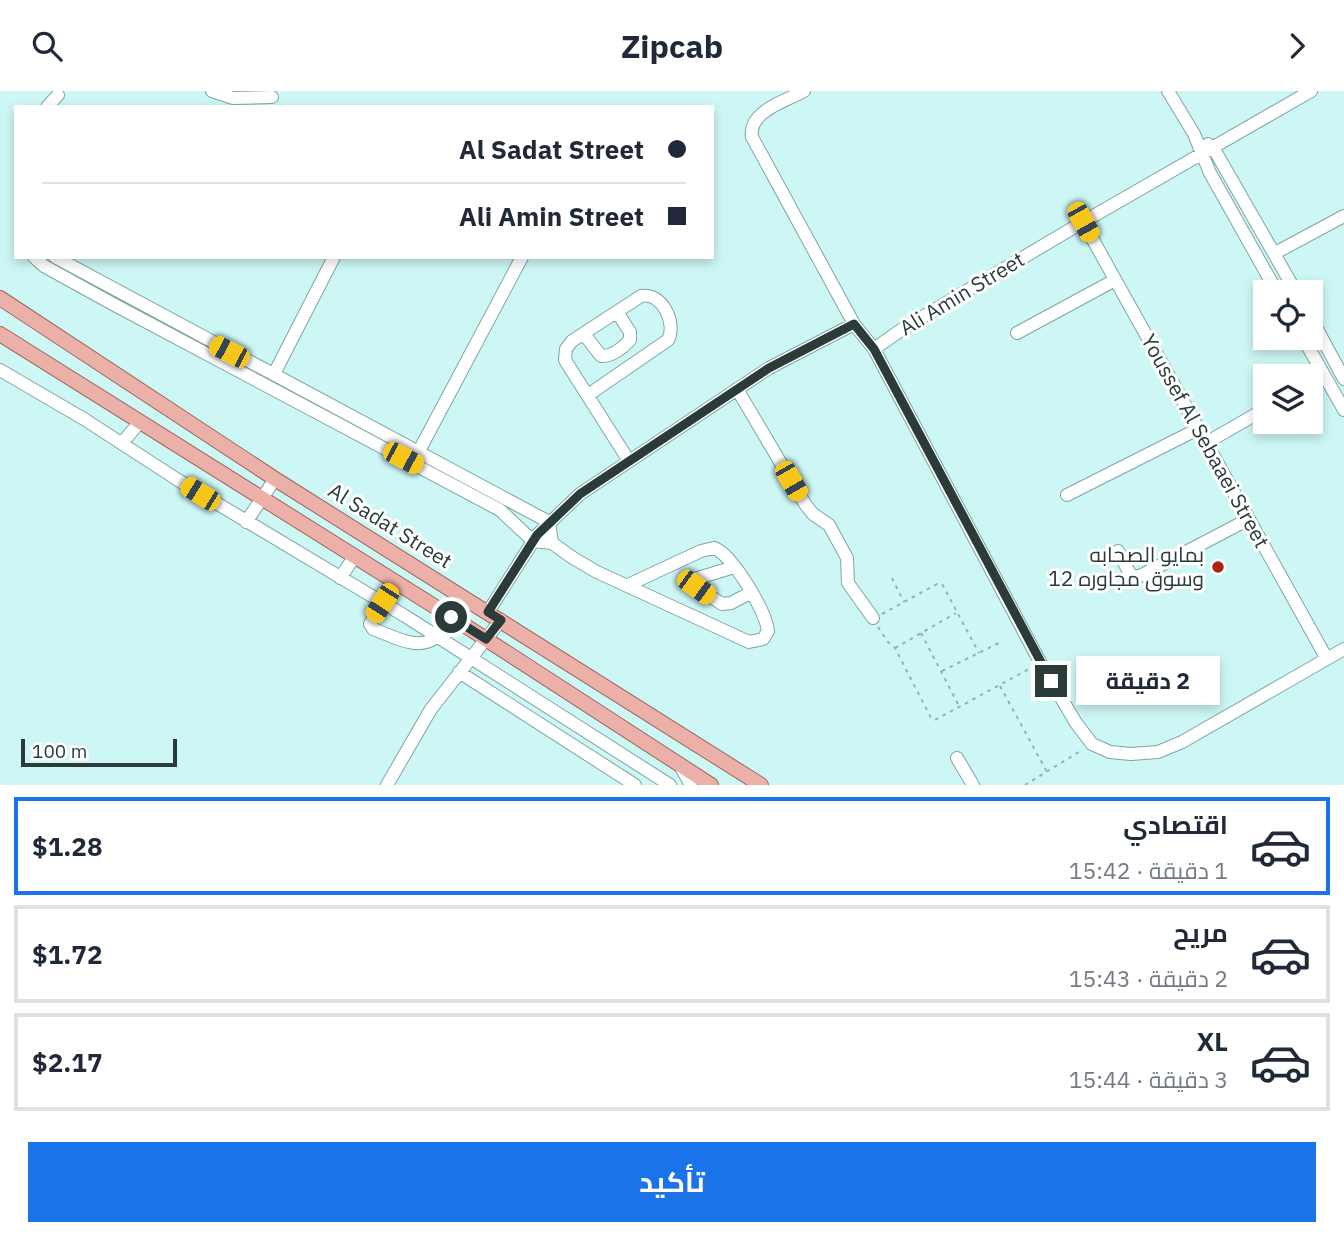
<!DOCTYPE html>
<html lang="ar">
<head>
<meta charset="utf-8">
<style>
  :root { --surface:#fff; --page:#f2f2f3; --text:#1f2937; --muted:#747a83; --line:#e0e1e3; --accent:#1a73e8 }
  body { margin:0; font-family:"IBM Plex Sans",Cairo,sans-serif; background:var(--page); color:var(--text); direction:rtl; height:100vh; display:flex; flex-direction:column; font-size:26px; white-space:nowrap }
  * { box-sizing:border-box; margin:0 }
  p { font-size:23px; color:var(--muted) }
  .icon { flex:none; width:38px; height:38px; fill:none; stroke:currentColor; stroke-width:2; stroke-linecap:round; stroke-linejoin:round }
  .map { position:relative; height:694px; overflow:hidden; direction:ltr }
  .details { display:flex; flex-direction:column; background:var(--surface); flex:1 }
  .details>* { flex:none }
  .banner { position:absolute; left:14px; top:14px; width:700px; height:154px; border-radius:0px; box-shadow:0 4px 10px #0003; direction:rtl; display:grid; align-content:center; height:154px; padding:0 28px; background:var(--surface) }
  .fabs { position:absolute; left:1253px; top:189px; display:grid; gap:14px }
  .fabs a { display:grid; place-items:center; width:70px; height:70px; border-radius:0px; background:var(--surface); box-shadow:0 4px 10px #0003; font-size:35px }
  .scale { position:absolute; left:21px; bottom:18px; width:156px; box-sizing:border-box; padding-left:7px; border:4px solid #2a3b3a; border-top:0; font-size:19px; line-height:24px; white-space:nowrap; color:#2a3b3a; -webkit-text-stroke:5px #fff; paint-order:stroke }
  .end { position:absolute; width:32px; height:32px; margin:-16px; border:9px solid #2a3b3a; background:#fff; box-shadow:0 0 0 4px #fff }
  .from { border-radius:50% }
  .bubble { position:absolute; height:49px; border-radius:0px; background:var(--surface); box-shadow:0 4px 10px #0003; font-size:23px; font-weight:700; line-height:49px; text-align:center; direction:rtl }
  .car { position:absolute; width:21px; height:42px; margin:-21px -10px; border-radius:9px; box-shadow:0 0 5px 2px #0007; background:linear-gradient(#f5c518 24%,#345 0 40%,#f5c518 0 76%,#345 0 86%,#f5c518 0) }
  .banner b { display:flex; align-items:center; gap:24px; height:66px; font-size:26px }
  .banner b+b { border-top:2px solid var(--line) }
  .banner i { width:18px; height:18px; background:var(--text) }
  ul { padding:12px 0 0; list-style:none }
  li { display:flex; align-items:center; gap:21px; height:98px; margin:0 14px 10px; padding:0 14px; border:4px solid var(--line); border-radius:0px }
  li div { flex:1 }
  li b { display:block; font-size:26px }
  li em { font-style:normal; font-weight:700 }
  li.selected { border-color:var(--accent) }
  li>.icon { width:63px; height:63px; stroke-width:1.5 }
  .primary-button { display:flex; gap:14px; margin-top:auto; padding:14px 28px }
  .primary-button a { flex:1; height:80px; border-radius:0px; background:var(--accent); color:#fff; font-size:28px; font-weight:700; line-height:80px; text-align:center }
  header { display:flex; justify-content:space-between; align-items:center; height:91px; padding:0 28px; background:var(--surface); font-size:32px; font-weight:700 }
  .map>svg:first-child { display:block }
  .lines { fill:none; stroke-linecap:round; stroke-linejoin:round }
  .minor-casing { stroke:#7ea5a3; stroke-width:14 }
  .major-casing { stroke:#9f655a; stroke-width:16 }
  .path { stroke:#92b3b1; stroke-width:2; stroke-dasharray:3.5 5; stroke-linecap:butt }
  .minor { stroke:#fff; stroke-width:12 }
  .major { stroke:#ebb0a7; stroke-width:14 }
  .route { stroke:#2a3b3a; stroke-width:9 }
  .poi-dot { fill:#b02212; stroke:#fff; stroke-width:2.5 }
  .labels { text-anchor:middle; stroke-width:6; stroke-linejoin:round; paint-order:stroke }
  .street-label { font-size:21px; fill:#2a3b3a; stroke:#fff }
  .poi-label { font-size:21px; fill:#2a3b3a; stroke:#fff; text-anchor:end }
</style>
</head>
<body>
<header><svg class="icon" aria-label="forward" viewBox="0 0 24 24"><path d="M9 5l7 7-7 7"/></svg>Zipcab<svg class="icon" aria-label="search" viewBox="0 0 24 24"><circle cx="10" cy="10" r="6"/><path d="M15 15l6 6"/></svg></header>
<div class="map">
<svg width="1344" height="694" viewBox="0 0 1344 694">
  <rect width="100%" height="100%" fill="#cdf7f5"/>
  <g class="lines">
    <defs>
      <path id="minor" d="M212 0 233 7 272 6
        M804 0C786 10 748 20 752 46L854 233 874 258
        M1168 0 1194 43 1210 82 1277 201
        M1311 0 1083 131 904 237 874 258 1040 571 1076 632 1092 653 1110 661 1131 663 1158 661 1182 651 1344 558
        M47 16 58 4
        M1208 53 1214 58 1296 201
        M1083 131 1327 568
        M1275 162 1344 125
        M34 166 44 175 111 212 500 419 533 450 552 452 573 467 597 481 749 551 763 548 768 540C766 520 732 463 714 457L701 460 628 494
        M55 166 549 431 552 452
        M1311 227 1344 288
        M1017 242 1115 189
        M584 243 601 265C611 266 623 257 630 249V241L617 221
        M1303 247 1344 319
        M0 279 84 328 178 389 405 525 670 694
        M274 283 334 166
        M737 298 805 413 813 423 829 434 847 467 848 492 873 527
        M588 304 668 249C677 232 662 201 641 205L572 250 566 258 565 269 629 370
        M122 352 140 331
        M1206 352 1265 318
        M419 360 522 166
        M1067 404 1198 338
        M246 431 275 388
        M1118 460 1130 483 1138 486 1249 428
        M734 476 698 487 696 496 722 513 731 512 752 501
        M340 487 355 465
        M382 512 370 533 373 538C393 545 418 561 436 546
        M488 521 537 444 580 403 769 277 854 233
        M459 581 635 694
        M957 667 973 694
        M679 673 691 694
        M387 694 431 618 501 529"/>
      <path id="major" d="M0 207 275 388 761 694
        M0 243 461 532 711 694"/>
    </defs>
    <use href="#minor" class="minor-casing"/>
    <use href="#major" class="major-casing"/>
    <path class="path" d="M892 487 904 511
      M882 523 937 493H942L979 562
      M878 536 888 551 895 557 931 627 935 629 1029 578
      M921 542 959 615
      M895 557 956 522
      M942 580 999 552
      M1000 595 1047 681
      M1025 694 1082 659"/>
    <use href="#minor" class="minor"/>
    <use href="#major" class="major"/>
  </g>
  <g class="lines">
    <path class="route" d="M451 526 486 548 501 529 488 521 537 444 580 403 769 277 854 233 874 258 1051 590"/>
  </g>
  <circle class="poi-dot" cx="1218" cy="476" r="7"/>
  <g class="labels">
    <g class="street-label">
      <text transform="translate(962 203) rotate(-31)" y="7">Ali Amin Street</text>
      <text transform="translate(1205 350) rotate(61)" y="7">Youssef Al Sebaaei Street</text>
      <text transform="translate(390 435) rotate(32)" y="7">Al Sadat Street</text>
    </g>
    <g class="poi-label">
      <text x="1204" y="471">بمايو الصحابه<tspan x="1204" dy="24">وسوق مجاوره 12</tspan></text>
    </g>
  </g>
</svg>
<div class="fabs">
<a><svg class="icon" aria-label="locate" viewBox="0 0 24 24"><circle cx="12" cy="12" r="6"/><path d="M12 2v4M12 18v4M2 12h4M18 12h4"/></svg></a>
<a><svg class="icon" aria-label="layers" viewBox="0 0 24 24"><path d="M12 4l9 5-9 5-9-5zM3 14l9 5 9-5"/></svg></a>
</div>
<div class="scale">100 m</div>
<i class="end from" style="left:451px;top:526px"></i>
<i class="end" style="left:1051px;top:590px"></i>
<div class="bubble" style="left:1076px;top:565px;width:144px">2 دقيقة</div>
<i class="car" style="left:1083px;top:131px;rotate:151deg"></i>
<i class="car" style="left:229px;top:261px;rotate:297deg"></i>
<i class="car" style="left:403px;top:367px;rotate:118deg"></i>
<i class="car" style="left:791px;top:390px;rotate:150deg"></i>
<i class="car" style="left:200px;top:403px;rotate:302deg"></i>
<i class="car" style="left:696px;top:496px;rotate:126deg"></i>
<i class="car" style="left:382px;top:512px;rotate:213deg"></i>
<div class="banner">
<b><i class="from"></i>Al Sadat Street</b>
<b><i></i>Ali Amin Street</b>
</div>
</div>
<section class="details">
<ul>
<li class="selected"><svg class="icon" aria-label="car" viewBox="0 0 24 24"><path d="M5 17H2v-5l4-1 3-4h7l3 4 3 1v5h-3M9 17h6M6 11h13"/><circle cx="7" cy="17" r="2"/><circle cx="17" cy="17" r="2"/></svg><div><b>اقتصادي</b><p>1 دقيقة · 15:42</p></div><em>$1.28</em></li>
<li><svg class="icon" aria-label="car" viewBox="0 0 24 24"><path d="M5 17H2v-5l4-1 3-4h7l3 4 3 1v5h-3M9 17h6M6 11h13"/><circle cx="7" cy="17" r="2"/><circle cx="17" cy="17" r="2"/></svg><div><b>مريح</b><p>2 دقيقة · 15:43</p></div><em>$1.72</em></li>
<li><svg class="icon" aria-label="car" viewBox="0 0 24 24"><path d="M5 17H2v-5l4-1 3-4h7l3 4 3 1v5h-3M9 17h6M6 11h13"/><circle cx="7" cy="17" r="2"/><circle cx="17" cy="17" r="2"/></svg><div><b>XL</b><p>3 دقيقة · 15:44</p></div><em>$2.17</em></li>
</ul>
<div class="primary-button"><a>تأكيد</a></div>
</section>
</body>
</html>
